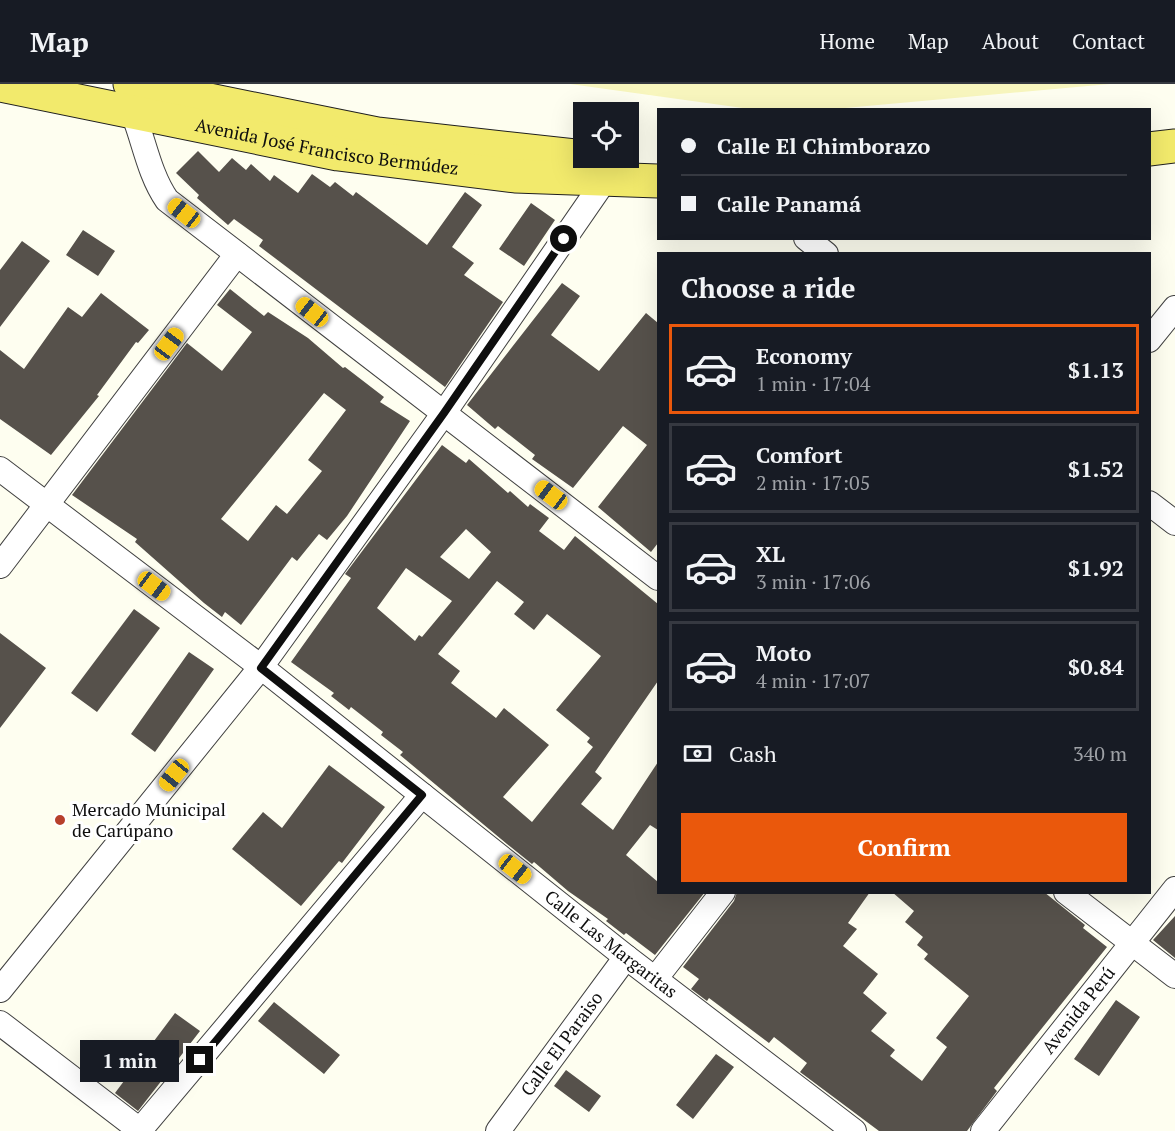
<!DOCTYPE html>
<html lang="en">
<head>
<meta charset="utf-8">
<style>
  :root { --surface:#171b24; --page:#20242c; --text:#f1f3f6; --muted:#9ea1a6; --line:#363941; --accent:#ea580c }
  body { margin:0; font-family:"PT Serif",serif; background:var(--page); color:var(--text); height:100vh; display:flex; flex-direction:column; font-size:22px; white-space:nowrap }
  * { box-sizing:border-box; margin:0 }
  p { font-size:20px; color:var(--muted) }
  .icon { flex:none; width:33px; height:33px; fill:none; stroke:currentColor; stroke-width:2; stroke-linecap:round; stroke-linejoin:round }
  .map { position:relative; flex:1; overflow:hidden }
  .drawer { position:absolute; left:657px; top:168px; width:494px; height:642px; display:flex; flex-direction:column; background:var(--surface); border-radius:0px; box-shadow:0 6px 24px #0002 }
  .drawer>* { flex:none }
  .hud { position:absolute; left:657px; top:24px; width:494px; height:132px; border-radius:0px; box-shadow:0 6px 24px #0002; display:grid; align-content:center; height:132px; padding:0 24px; background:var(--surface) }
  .fabs { position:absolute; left:573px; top:18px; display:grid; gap:12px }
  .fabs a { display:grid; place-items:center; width:66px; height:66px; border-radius:0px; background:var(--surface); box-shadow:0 6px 24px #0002; font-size:30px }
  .end { position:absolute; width:27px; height:27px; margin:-14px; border:8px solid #0e0e0e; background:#fff; box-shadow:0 0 0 3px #fff }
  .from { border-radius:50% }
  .bubble { position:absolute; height:42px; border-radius:0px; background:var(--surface); box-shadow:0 6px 24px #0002; font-size:20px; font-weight:700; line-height:42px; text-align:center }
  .car { position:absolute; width:18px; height:36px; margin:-18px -9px; border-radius:8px; box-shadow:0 0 4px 2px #0007; background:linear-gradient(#f5c518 24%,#345 0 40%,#f5c518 0 76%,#345 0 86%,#f5c518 0) }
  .hud b { display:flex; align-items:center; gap:21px; height:57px; font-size:22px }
  .hud b+b { border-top:2px solid var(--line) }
  .hud i { width:15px; height:15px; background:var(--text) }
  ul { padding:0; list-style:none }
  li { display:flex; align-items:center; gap:18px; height:90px; margin:0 12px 9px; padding:0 12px; border:3px solid var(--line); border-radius:0px }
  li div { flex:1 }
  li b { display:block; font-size:22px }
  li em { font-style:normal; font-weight:700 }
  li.current { border-color:var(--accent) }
  li>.icon { width:54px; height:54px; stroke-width:1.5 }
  h2 { padding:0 24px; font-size:27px; line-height:72px }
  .pay { display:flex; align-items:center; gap:15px; height:66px; padding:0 24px; font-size:22px }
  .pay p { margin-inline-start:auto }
  .button { display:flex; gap:12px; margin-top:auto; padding:12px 24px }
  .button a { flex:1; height:69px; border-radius:0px; background:var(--accent); color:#fff; font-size:24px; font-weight:700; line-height:69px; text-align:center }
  header { display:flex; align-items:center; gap:36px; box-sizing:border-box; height:84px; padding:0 30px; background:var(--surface); border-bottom:2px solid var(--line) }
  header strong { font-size:28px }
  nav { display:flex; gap:33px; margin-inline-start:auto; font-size:21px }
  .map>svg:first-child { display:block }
  .sand { fill:#f8f6be }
  .building { fill:#56514b; fill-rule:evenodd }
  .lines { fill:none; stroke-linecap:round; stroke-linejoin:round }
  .street-casing { stroke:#414141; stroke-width:26 }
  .primary-casing { stroke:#1f1f1f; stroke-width:35 }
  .street { stroke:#fff; stroke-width:24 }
  .primary { stroke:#f2ea6c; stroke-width:33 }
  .route { stroke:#0e0e0e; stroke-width:8 }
  .poi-dot { fill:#b7402c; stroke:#fff; stroke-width:2 }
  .labels { text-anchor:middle; stroke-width:6; stroke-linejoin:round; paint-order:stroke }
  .street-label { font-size:18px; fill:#0e0e0e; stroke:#fff }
  .poi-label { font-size:18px; fill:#0e0e0e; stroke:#fff; text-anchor:start }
</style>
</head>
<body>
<header>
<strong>Map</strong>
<nav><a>Home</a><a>Map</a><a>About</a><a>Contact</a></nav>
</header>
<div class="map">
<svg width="1175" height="1047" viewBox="0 0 1175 1047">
  <rect width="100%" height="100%" fill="#fefef0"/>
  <path class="sand" d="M570 0H1110L834 25 757 26Z"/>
  <path class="building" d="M198 67 219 88 232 74 246 86 251 80 270 97 274 91 298 109 312 90 330 103 335 98 353 112 356 108 427 161 465 108 482 121 452 163 474 179 464 191 503 218 445 303 259 162 263 156 234 135 228 141 197 114 199 111 176 89Z
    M531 119 555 136 524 182 499 165Z
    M83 146 115 167 98 192 66 171Z
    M22 157 50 177 0 243V186Z
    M562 199 580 212 551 251 599 287 646 229 658 239V459L651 468 598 423 647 361 623 342 573 404 532 375 535 371 498 342 495 345 467 321Z
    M230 205 264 232 268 228 308 254 343 284 345 283 384 313 380 318 410 337 347 432 327 456 319 450 297 477 292 473 241 541 225 528 222 533 204 519 135 458 137 455 72 411 187 259 222 287 252 248 217 221ZM324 309 346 326 308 376 322 387 287 430 276 421 248 457 221 435Z
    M101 209 149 246 138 259 136 258 97 311 99 312 51 371 0 335V266L24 285 68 223 82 233Z
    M442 361 466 379 469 375 508 409 510 407 528 423 530 420 549 434 539 447 564 466 575 452 658 520V597L595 688 602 694 581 720 613 746 658 678V746L650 741 626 771 658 798V808H705L655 871 626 849 624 851 606 837 608 835 568 807 534 778 532 780 507 760 400 671 403 668 381 651 383 648 351 623 349 626 331 612 334 609 291 578 351 494 345 490ZM466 445 491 468 469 495 440 473ZM406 484 452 517 422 553 419 551 415 557 377 524ZM497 497 524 518 514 530 534 546 547 530 601 572 556 626 590 654 587 658 593 663 532 738 503 713 549 661 504 624 496 634 451 599 460 587 438 570Z
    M134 525 160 544 97 628 71 609Z
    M0 549 46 584 0 644Z
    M189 568 214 585 155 668 131 650Z
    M329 681 385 723 342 779 339 777 301 822 232 765 263 728 282 744Z
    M737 808H870L848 839 857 845 843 862 878 890 863 909 887 929 871 947 895 966 890 972 922 997 947 963 936 954 969 912 924 875 928 870 917 861 923 853 905 838 914 827 892 808H1044L1085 841 1083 844 1107 863 994 1004 997 1007 967 1047H879L800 988 807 979 774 953 769 959 709 914 707 917 691 905 699 895 683 883 734 817Z
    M1175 832V874L1153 856Z
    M1116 916 1140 933 1099 992 1074 975Z
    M274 918 340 971 324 990 258 937Z
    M175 929 200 947 138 1027 115 1009Z
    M716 970 734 983 693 1035 676 1021Z
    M566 986 601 1012 589 1028 554 1002Z"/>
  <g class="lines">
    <defs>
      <g id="street">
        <path d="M128 17C143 49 147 87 167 116L658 494"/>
        <path d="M806 154 826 170"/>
        <path d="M1149 256 1175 224"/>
        <path id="s1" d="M0 385 261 583 626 873 854 1047"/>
        <path d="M1149 419 1175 439"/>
        <path d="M0 482 237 170"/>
        <path d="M1066 808 1175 892"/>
        <path d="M655 895 723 808"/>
        <path d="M0 906 261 583 444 329 620 74"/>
        <path d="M0 939 141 1047"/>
        <path d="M140 1046 422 711"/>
        <path id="s2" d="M498 1047 626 873"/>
        <path id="s3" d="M983 1047 1175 805"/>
      </g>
      <g id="primary">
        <path d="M130 0 377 50 584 73"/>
        <path id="s4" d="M0 1 338 70 515 92 658 97"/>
        <path d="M1149 65 1175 62"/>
      </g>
    </defs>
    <use href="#street" class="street-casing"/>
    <use href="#primary" class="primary-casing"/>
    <use href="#street" class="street"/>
    <use href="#primary" class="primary"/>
  </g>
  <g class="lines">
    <path class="route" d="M200 976 422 711 261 584 444 329 564 155"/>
  </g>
  <circle class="poi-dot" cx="60" cy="736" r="6"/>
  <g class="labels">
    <g class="street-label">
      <text dy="6" stroke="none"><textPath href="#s4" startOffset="333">Avenida José Francisco Bermúdez</textPath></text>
      <text dy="6" stroke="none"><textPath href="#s1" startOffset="774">Calle Las Margaritas</textPath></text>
      <text dy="6" stroke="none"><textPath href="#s3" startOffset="154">Avenida Perú</textPath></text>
      <text dy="6" stroke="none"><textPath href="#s2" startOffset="108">Calle El Paraiso</textPath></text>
    </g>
    <g class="poi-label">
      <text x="72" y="732">Mercado Municipal<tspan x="72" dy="21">de Carúpano</tspan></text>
    </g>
  </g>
</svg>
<div class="fabs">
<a><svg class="icon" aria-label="locate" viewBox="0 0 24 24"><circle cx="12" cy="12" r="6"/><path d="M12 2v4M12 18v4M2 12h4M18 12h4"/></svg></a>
</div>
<i class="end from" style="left:564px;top:155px"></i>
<i class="end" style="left:200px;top:976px"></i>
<div class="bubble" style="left:80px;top:956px;width:99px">1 min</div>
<i class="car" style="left:184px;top:129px;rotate:308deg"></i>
<i class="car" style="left:312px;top:228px;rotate:308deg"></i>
<i class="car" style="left:169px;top:260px;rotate:37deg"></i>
<i class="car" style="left:551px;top:411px;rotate:307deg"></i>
<i class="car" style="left:154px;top:502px;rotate:127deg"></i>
<i class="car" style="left:174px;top:691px;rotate:219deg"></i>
<i class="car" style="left:515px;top:785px;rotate:128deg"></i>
<div class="hud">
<b><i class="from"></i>Calle El Chimborazo</b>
<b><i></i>Calle Panamá</b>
</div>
<section class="drawer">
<h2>Choose a ride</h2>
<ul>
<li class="current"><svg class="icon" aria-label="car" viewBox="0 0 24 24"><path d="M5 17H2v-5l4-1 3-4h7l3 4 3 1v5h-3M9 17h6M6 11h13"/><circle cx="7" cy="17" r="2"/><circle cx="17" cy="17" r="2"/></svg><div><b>Economy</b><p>1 min · 17:04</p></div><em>$1.13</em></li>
<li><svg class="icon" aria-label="car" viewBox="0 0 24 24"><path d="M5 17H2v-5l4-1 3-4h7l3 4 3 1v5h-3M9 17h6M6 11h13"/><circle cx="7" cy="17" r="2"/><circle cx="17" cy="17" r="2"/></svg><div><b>Comfort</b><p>2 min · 17:05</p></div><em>$1.52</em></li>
<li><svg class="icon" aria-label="car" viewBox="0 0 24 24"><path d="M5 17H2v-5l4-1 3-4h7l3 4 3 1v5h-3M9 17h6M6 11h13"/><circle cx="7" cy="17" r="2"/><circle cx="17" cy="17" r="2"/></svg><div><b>XL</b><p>3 min · 17:06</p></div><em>$1.92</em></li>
<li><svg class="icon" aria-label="car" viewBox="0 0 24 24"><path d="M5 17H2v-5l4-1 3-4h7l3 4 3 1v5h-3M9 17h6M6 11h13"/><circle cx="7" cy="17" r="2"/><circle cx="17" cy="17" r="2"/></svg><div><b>Moto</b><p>4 min · 17:07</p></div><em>$0.84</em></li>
</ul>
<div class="pay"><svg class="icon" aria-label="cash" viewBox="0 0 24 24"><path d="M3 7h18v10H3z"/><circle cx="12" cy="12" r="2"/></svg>Cash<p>340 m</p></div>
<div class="button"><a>Confirm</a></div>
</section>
</div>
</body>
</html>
